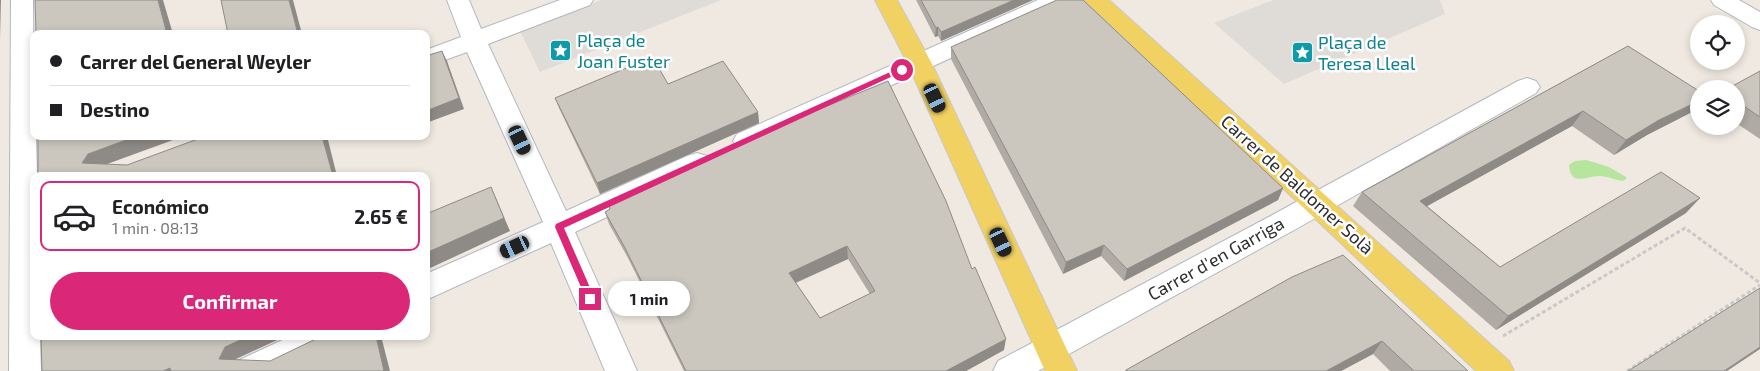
<!DOCTYPE html>
<html lang="es">
<head>
<meta charset="utf-8">
<style>
  :root { --surface:#fff; --page:#f6f6f6; --text:#202124; --muted:#757577; --line:#e0e0e0; --accent:#db2777 }
  body { margin:0; font-family:"Exo 2",sans-serif; background:var(--page); color:var(--text); height:100vh; display:flex; flex-direction:column; font-size:19px; white-space:nowrap }
  * { box-sizing:border-box; margin:0 }
  p { font-size:16px; color:var(--muted) }
  .icon { flex:none; width:28px; height:28px; fill:none; stroke:currentColor; stroke-width:2; stroke-linecap:round; stroke-linejoin:round }
  .map { position:relative; flex:1; overflow:hidden }
  .panel { position:absolute; left:30px; top:172px; width:400px; height:168px; display:flex; flex-direction:column; background:var(--surface); border-radius:10px; box-shadow:0 2px 8px #0003 }
  .panel>* { flex:none }
  .hud { position:absolute; left:30px; top:30px; width:400px; height:110px; border-radius:10px; box-shadow:0 2px 8px #0003; display:grid; align-content:center; height:110px; padding:0 20px; background:var(--surface) }
  .buttons { position:absolute; left:1690px; top:15px; display:grid; gap:10px }
  .buttons a { display:grid; place-items:center; width:55px; height:55px; border-radius:50%; background:var(--surface); box-shadow:0 2px 8px #0003; font-size:25px }
  .end { position:absolute; width:22px; height:22px; margin:-11px; border:6px solid #db2777; background:#fff; box-shadow:0 0 0 2px #fff }
  .from { border-radius:50% }
  .bubble { position:absolute; height:35px; border-radius:18px; background:var(--surface); box-shadow:0 2px 8px #0003; font-size:16px; font-weight:700; line-height:35px; text-align:center }
  .car { position:absolute; width:15px; height:30px; margin:-15px -8px; border-radius:6px; box-shadow:0 0 4px 1px #0007; background:linear-gradient(#222 24%,#8ab4d8 0 40%,#222 0 76%,#8ab4d8 0 86%,#222 0) }
  .hud b { display:flex; align-items:center; gap:18px; height:48px; font-size:19px }
  .hud b+b { border-top:1px solid var(--line) }
  .hud i { width:12px; height:12px; background:var(--text) }
  ul { padding:9px 0 0; list-style:none }
  li { display:flex; align-items:center; gap:15px; height:70px; margin:0 10px 8px; padding:0 10px; border:2px solid transparent; border-radius:10px }
  li div { flex:1 }
  li b { display:block; font-size:19px }
  li em { font-style:normal; font-weight:700 }
  li.current { border-color:var(--accent) }
  li>.icon { width:45px; height:45px; stroke-width:1.5 }
  .action { display:flex; gap:10px; margin-top:auto; padding:10px 20px }
  .action a { flex:1; height:58px; border-radius:30px; background:var(--accent); color:#fff; font-size:20px; font-weight:700; line-height:58px; text-align:center }
  .map>svg:first-child { display:block }
  .green { fill:#b6e59e }
  .plaza { fill:#dfdcd8 }
  .lines { fill:none; stroke-linecap:round; stroke-linejoin:round }
  .street-casing { stroke:#b4b7c1; stroke-width:2 }
  .primary-casing { stroke:#c9c9c9; stroke-width:2 }
  .path { stroke:#c9c9c9; stroke-width:3; stroke-dasharray:4 2.5; stroke-linecap:butt }
  .street { fill:#fff; fill-rule:evenodd }
  .primary { fill:#f2d163; fill-rule:evenodd }
  .wall { fill:#afaba4; fill-rule:evenodd }
  .shaded-wall { fill:#8e8b86 }
  .building { fill:#cbc7bf; stroke:#8e8b86; fill-rule:evenodd }
  .route { fill:#db2777 }
  .labels { text-anchor:middle; stroke-width:5; stroke-linejoin:round; paint-order:stroke }
  .culture-label { font-size:18px; fill:#0d838f; stroke:#fff; text-anchor:start }
  .street-label { font-size:18px; fill:#2e2e2e; stroke:#fff }
</style>
</head>
<body>
<div class="map">
<svg width="1760" height="371" viewBox="0 0 1760 371">
  <rect width="100%" height="100%" fill="#efe9e1"/>
  <path class="green" d="M1586 160 1609 167 1626 177V179L1623 181C1615 180 1607 176 1600 176 1587 175 1571 188 1569 165L1575 161Z"/>
  <path class="plaza" d="M601 0H721L540 72 520 31Z
    M1273 0H1440L1445 14 1284 84 1214 23Z"/>
  <g class="lines">
    <defs>
      <path id="street" d="M11 0H33L34 136H36L37 176H34V336H40L41 371H9Z
        M447 0H469L481 29 560 0H593L590 5 488 44 566 211 687 156 697 153 707 156 710 163 707 170 575 232 637 371H605L551 243 426 300V274L543 222 467 52 426 67V50L461 37Z
        M1038 0H1069L1066 5 755 148 746 151 737 148 733 141 737 134Z
        M1711 0H1739L1760 12V30L1752 27 1714 5Z
        M1527 78 1536 81 1540 87 1536 93 1296 229 1038 371H993L998 361 1276 213 1518 81Z
        M291 336H338L334 345 280 371H232L237 361Z"/>
      <path id="primary" d="M875 0H897L931 62 1077 371H1045L907 62Z
        M1084 0H1109L1509 361 1514 371H1476Z"/>
    </defs>
    <use href="#street" class="street-casing"/>
    <use href="#primary" class="primary-casing"/>
    <path class="path" d="M1503 336 1685 228 1760 283
      M1627 371 1760 285"/>
    <use href="#street" class="street"/>
    <use href="#primary" class="primary"/>
  </g>
  <path class="wall" d="M916 0H1033L941 41 938 36 935 37Z
    M1628 46 1694 111 1647 135 1614 155 1572 126 1427 206 1500 267 1686 213 1496 330 1353 206 1362 192Z
    M951 47 1283 188 1278 200 1124 281 1101 256 1063 274 951 59Z
    M643 70 668 84 758 112 759 123 600 194 559 108 555 98Z
    M1760 71V139L1736 123V89Z
    M771 129 1004 350 966 371H684L628 258 609 224 605 212 610 210 608 204ZM848 259 870 294 820 318 796 283Z
    M1292 277 1468 371H1390L1373 354 1341 371H1125L1126 370Z"/>
  <path class="shaded-wall" d="M0 0H1L0 39Z
    M158 0H163L173 34H167Z
    M289 0H293L302 34H298Z
    M1014 0H1033L941 41V32Z
    M938 27V36L935 37 936 28Z
    M442 51 447 61 464 109 426 123V111Z
    M1699 101V106L1694 111 1647 135 1614 155 1626 140 1659 120Z
    M1583 111 1572 126 1411 215 1420 201Z
    M758 112 759 123 600 194 597 183Z
    M137 136H184L99 167 82 163 88 154Z
    M322 136H327L337 176H333Z
    M491 187 510 231 426 270V253Z
    M1283 188 1278 200 1124 281 1127 269Z
    M1700 198 1686 213 1496 330 1508 316Z
    M1104 245 1101 256 1063 274 1066 262Z
    M847 246 848 259 790 285 789 273Z
    M249 336H286L236 359 230 371 219 359 225 347Z
    M376 336H381L390 371H384Z
    M1006 339 1004 350 966 371H946Z
    M1382 341 1373 354 1341 371H1326Z
    M1760 347V349L1727 371H1724Z
    M170 368 174 371H163Z"/>
  <path class="building" d="M35 0H158L167 34H36Z
    M221 0H289L298 34H228Z
    M921 0H1014L941 32 938 27 936 28Z
    M1057 0H1083L1283 188 1127 269 1104 245 1066 262 951 47Z
    M1628 46 1699 91V101L1659 120 1626 140 1583 111 1420 201 1500 267 1661 172 1700 198 1508 316 1362 192Z
    M442 51 459 98 426 111V56Z
    M723 61 758 112 597 183 555 98 636 64 643 70 657 65 668 84Z
    M1760 71V117L1736 101V89H1727Z
    M888 81 946 201 972 269 975 267 1006 339 946 371H686L624 246 605 212 610 209 608 204 771 129ZM847 246 875 291 820 318 789 273Z
    M38 136H137L88 154 82 163 127 165 206 136H322L333 176H38Z
    M491 187 504 218 426 253V214Z
    M1343 255 1468 371H1414L1382 341 1326 371H1126V370L1292 277Z
    M1760 288V347L1724 371H1628Z
    M41 336H249L225 347 219 359 270 361 322 336H376L384 371H171L170 368 163 371H42Z"/>
  <path class="route" d="M899 68 906 70 564 228 595 299 593 301H587L555 227 556 224Z"/>
  <defs>
    <symbol id="sight-square" viewBox="-11 -11 22 22"><rect x="-9" y="-9" width="18" height="18" rx="4" fill="#0f9aa8" stroke="#fff"/><path d="M0-6L1.8-2.2L6-1.7L2.9 1.2L3.7 5.4L0 3.3L-3.7 5.4L-2.9 1.2L-6-1.7L-1.8-2.2Z" fill="#fff"/></symbol>
  </defs>
  <g fill-rule="evenodd">
    <use href="#sight-square" x="548" y="38" width="25" height="25"/>
    <use href="#sight-square" x="1290" y="40" width="25" height="25"/>
  </g>
  <g class="labels">
    <g class="culture-label">
      <text x="577" y="47">Plaça de<tspan x="577" dy="21">Joan Fuster</tspan></text>
      <text x="1318" y="49">Plaça de<tspan x="1318" dy="21">Teresa Lleal</tspan></text>
    </g>
    <g class="street-label">
      <text transform="translate(1297 185) rotate(42)" y="6">Carrer de Baldomer Solà</text>
      <text transform="translate(1216 259) rotate(-29)" y="6">Carrer d'en Garriga</text>
    </g>
  </g>
</svg>
<div class="buttons">
<a><svg class="icon" aria-label="locate" viewBox="0 0 24 24"><circle cx="12" cy="12" r="6"/><path d="M12 2v4M12 18v4M2 12h4M18 12h4"/></svg></a>
<a><svg class="icon" aria-label="layers" viewBox="0 0 24 24"><path d="M12 4l9 5-9 5-9-5zM3 14l9 5 9-5"/></svg></a>
</div>
<i class="end from" style="left:902px;top:70px"></i>
<i class="end" style="left:590px;top:299px"></i>
<div class="bubble" style="left:608px;top:281px;width:82px">1 min</div>
<i class="car" style="left:935px;top:98px;rotate:155deg"></i>
<i class="car" style="left:520px;top:140px;rotate:155deg"></i>
<i class="car" style="left:1001px;top:242px;rotate:155deg"></i>
<i class="car" style="left:515px;top:247px;rotate:245deg"></i>
<div class="hud">
<b><i class="from"></i>Carrer del General Weyler</b>
<b><i></i>Destino</b>
</div>
<section class="panel">
<ul>
<li class="current"><svg class="icon" aria-label="car" viewBox="0 0 24 24"><path d="M5 17H2v-5l4-1 3-4h7l3 4 3 1v5h-3M9 17h6M6 11h13"/><circle cx="7" cy="17" r="2"/><circle cx="17" cy="17" r="2"/></svg><div><b>Económico</b><p>1 min · 08:13</p></div><em>2.65 €</em></li>
</ul>
<div class="action"><a>Confirmar</a></div>
</section>
</div>
</body>
</html>
